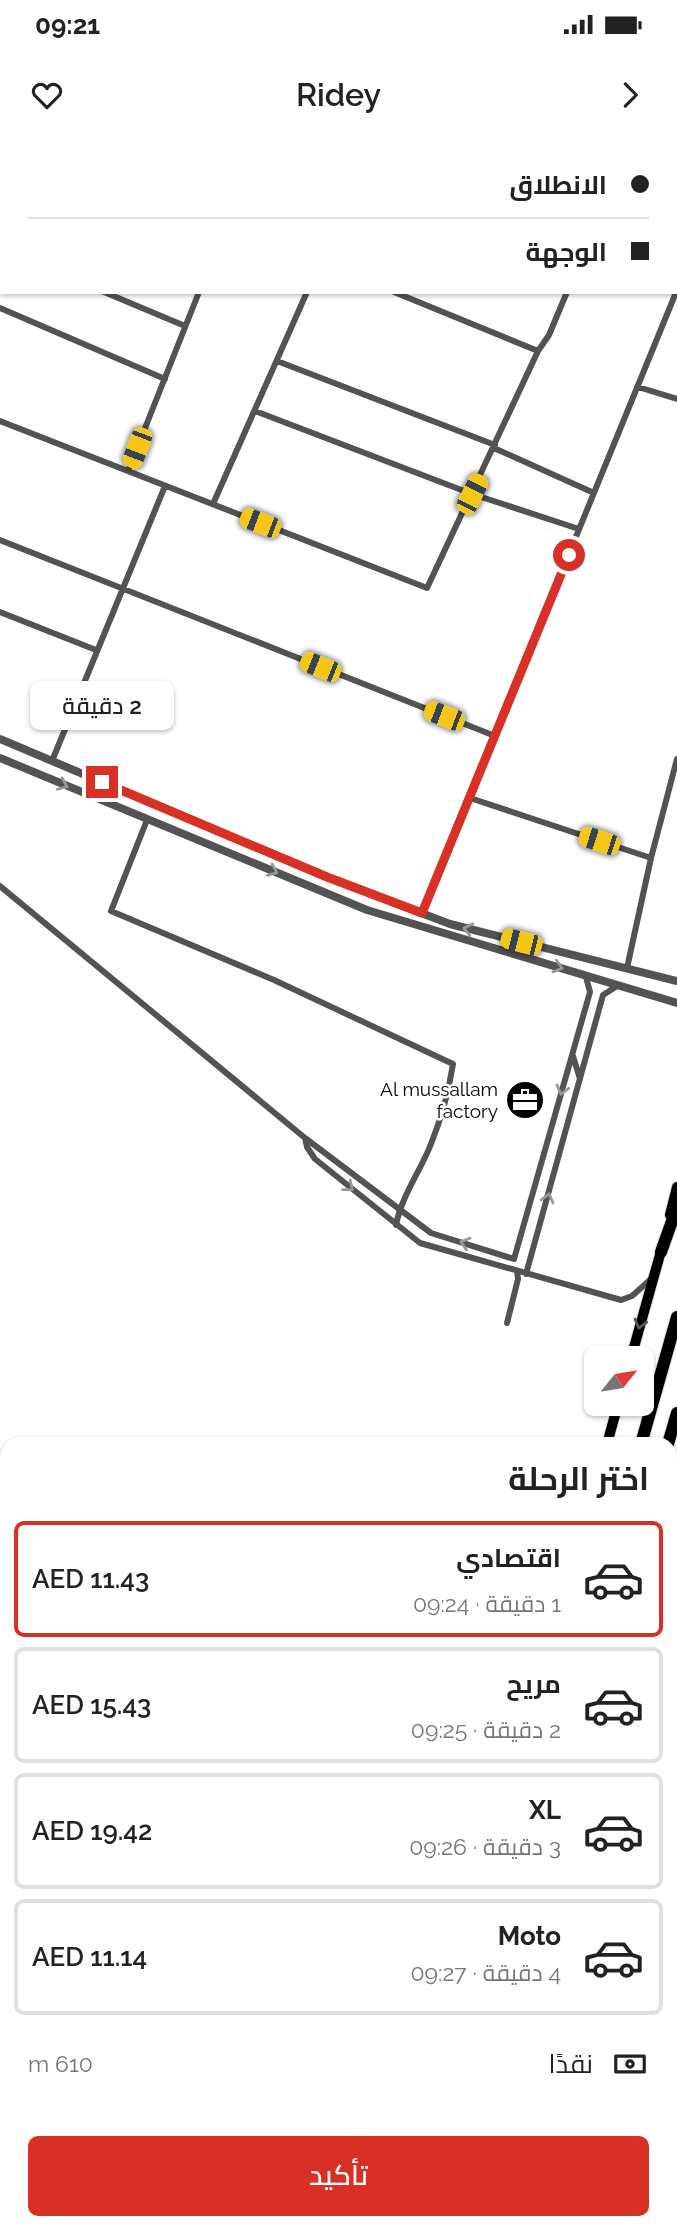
<!DOCTYPE html>
<html lang="ar">
<head>
<meta charset="utf-8">
<style>
  :root { --surface:#fff; --page:#f2f2f2; --text:#222; --muted:#767676; --line:#e0e0e0; --accent:#d93025 }
  body { margin:0; font-family:Raleway,Cairo,sans-serif; background:var(--page); color:var(--text); direction:rtl; height:100vh; display:flex; flex-direction:column; font-size:26px; white-space:nowrap }
  * { box-sizing:border-box; margin:0 }
  p { font-size:23px; color:var(--muted) }
  .icon { flex:none; width:38px; height:38px; fill:none; stroke:currentColor; stroke-width:2; stroke-linecap:round; stroke-linejoin:round }
  .map { position:relative; flex:1; overflow:hidden; direction:ltr }
  .panel { position:absolute; left:0px; top:1297px; width:677px; height:793px; display:flex; flex-direction:column; background:var(--surface); border-radius:21px 21px 0 0; box-shadow:0 2px 5px #0004; direction:rtl }
  .panel>* { flex:none }
  .hud { position:absolute; left:0px; top:0px; width:677px; height:154px; box-shadow:0 2px 5px #0004; direction:rtl; display:grid; align-content:center; height:154px; padding:0 28px; background:var(--surface) }
  .needle { width:46px; rotate:60deg }
  .fabs { position:absolute; left:584px; top:1206px; display:grid; gap:14px }
  .fabs a { display:grid; place-items:center; width:70px; height:70px; border-radius:10px; background:var(--surface); box-shadow:0 2px 5px #0004; font-size:35px }
  .end { position:absolute; width:32px; height:32px; margin:-16px; border:9px solid #d93025; background:#fff; box-shadow:0 0 0 4px #fff }
  .from { border-radius:50% }
  .bubble { position:absolute; height:49px; border-radius:10px; background:var(--surface); box-shadow:0 2px 5px #0004; font-size:23px; font-weight:600; line-height:49px; text-align:center; direction:rtl }
  .car { position:absolute; width:21px; height:42px; margin:-21px -10px; border-radius:9px; box-shadow:0 0 5px 2px #0007; background:linear-gradient(#f5c518 24%,#345 0 40%,#f5c518 0 76%,#345 0 86%,#f5c518 0) }
  .hud b { display:flex; align-items:center; gap:24px; height:66px; font-size:26px }
  .hud b+b { border-top:2px solid var(--line) }
  .hud i { width:18px; height:18px; background:var(--text) }
  ul { padding:0; list-style:none }
  li { display:flex; align-items:center; gap:21px; height:116px; margin:0 14px 10px; padding:0 14px; border:4px solid var(--line); border-radius:10px }
  li div { flex:1 }
  li b { display:block; font-size:26px }
  li em { font-style:normal; font-weight:600 }
  li.on { border-color:var(--accent) }
  li>.icon { width:63px; height:63px; stroke-width:1.5 }
  h2 { padding:0 28px; font-size:32px; line-height:84px }
  .pay { display:flex; align-items:center; gap:18px; height:77px; padding:0 28px; font-size:26px }
  .pay p { margin-inline-start:auto }
  .button { display:flex; gap:14px; margin-top:auto; padding:14px 28px }
  .button a { flex:1; height:80px; border-radius:10px; background:var(--accent); color:#fff; font-size:28px; font-weight:600; line-height:80px; text-align:center }
  .status { display:flex; justify-content:space-between; align-items:center; height:49px; padding:0 35px; background:var(--surface); direction:ltr }
  .status svg { height:19px; fill:currentColor }
  header { display:flex; justify-content:space-between; align-items:center; height:91px; padding:0 28px; background:var(--surface); font-size:32px; font-weight:600 }
  .map>svg:first-child { display:block }
  .lines { fill:none; stroke-linecap:round; stroke-linejoin:round }
  .primary-casing { stroke:#dbdbdb; stroke-width:12 }
  .motorway-casing { stroke:#dbdbdb; stroke-width:14 }
  .minor { stroke:#535353; stroke-width:6 }
  .tertiary { stroke:#535353; stroke-width:8 }
  .primary { stroke:#000; stroke-width:10 }
  .motorway { stroke:#000; stroke-width:12 }
  .oneway { stroke:#989898 }
  .oneway2 { stroke:#595959 }
  .route { stroke:#d93025; stroke-width:9 }
  .labels { text-anchor:middle; stroke-width:5; stroke-linejoin:round; paint-order:stroke }
  .poi-label { font-size:19px; fill:#000; stroke:#fff; text-anchor:end }
</style>
</head>
<body>
<div class="status"><b>09:21</b><svg viewBox="0 0 49 12"><path d="M0 12V9h3v3zM5 12V6h3v6zM10 12V3h3v9zM15 12V0h3v12zM26 1h20v11H26zM47 4h2v5h-2z"/></svg></div>
<header><svg class="icon" aria-label="forward" viewBox="0 0 24 24"><path d="M9 5l7 7-7 7"/></svg>Ridey<svg class="icon" aria-label="heart" viewBox="0 0 24 24"><path d="M12 20l-8-8c-3-5 5-10 8-4 3-6 11-1 8 4z"/></svg></header>
<div class="map">
<svg width="677" height="2088" viewBox="0 0 677 2088">
  <rect width="100%" height="100%" fill="#fff"/>
  <g class="lines">
    <defs>
      <path id="primary" d="M670 1075 677 1047
        M631 1218 663 1104
        M607 1304 618 1264
        M670 1416 677 1387
        M399 2088 400 2082
        M490 2088 491 2082"/>
      <path id="motorway" d="M661 1112 677 1067
        M641 1304 677 1177
        M668 1304 677 1273
        M433 2088 434 2082
        M457 2088 458 2082"/>
    </defs>
    <use href="#primary" class="primary-casing"/>
    <use href="#motorway" class="motorway-casing"/>
    <path class="minor" d="M22 0 26 2
      M325 0 330 2
      M618 0H619
      M9 2 10 0
      M305 2 306 0
      M0 23 2 19
      M0 110 2 111
      M104 152 185 186
      M0 168 165 239
      M538 211 549 195 567 152
      M277 221 495 305
      M638 247 677 259
      M255 271 472 354 579 389
      M0 281 427 448 538 211 394 152
      M494 308 594 353
      M128 331 199 152
      M213 364 307 152
      M0 400 495 596
      M0 472 96 510
      M52 621 165 346
      M470 658 651 718
      M147 680 111 771 274 840 453 924C449 950 441 979 431 1004 420 1032 402 1055 396 1085
      M0 746 305 998 431 1093 514 1119 590 852 586 837
      M422 773 677 150
      M627 828 651 718 677 619
      M573 916 580 939
      M305 998 307 1007 315 1019 420 1103 621 1160 632 1156 651 1139
      M526 1134 603 855 617 846
      M507 1183 518 1139 517 1131
      M0 1610 7 1615
      M0 1762 7 1767
      M0 1872 7 1875
      M0 1964 7 1967
      M0 2045 7 2032
      M0 2053 7 2056
      M56 2082 66 2088
      M238 2082 249 2088
      M277 2088 278 2082
      M377 2088 378 2082"/>
    <path class="tertiary" d="M0 599 327 737 450 784 677 841
      M0 618 367 770 677 863
      M0 1357 7 1363
      M0 1383 7 1389
      M670 1905 677 1911
      M670 1931 677 1937"/>
    <use href="#primary" class="primary"/>
    <use href="#motorway" class="motorway"/>
  </g>
  <defs><path id="oneway-chevron" d="M-2-3.5L2.5 0L-2 3.5" fill="none" stroke-width="1.6" stroke-linecap="round" stroke-linejoin="round" transform="scale(1.75)"/></defs>
  <g class="oneway">
    <use href="#oneway-chevron" transform="translate(63 645) rotate(23)"/>
    <use href="#oneway-chevron" transform="translate(273 731) rotate(22)"/>
    <use href="#oneway-chevron" transform="translate(468 789) rotate(-166)"/>
    <use href="#oneway-chevron" transform="translate(558 827) rotate(17)"/>
    <use href="#oneway-chevron" transform="translate(562 950) rotate(106)"/>
    <use href="#oneway-chevron" transform="translate(349 1047) rotate(39)"/>
    <use href="#oneway-chevron" transform="translate(548 1058) rotate(-75)"/>
    <use href="#oneway-chevron" transform="translate(465 1103) rotate(-163)"/>
  </g>
  <use class="oneway2" href="#oneway-chevron" transform="translate(640 1184) rotate(105)"/>
  <g class="lines">
    <path class="route" d="M102 642 327 737 422 773 569 415"/>
  </g>
  <defs>
    <symbol id="office-disc" viewBox="-11 -11 22 22"><circle r="9.5" fill="#000" stroke="#fff"/><path d="M-6-3h4V-5.5h4V-3h4V5H-6ZM-1-4.5V-3h2v-1.5ZM-6 0V1H6V0Z" fill="#fff"/></symbol>
  </defs>
  <g fill-rule="evenodd">
    <use href="#office-disc" x="503" y="938" width="44" height="44"/>
  </g>
  <g class="labels">
    <g class="poi-label">
      <text x="498" y="956">Al mussallam<tspan x="498" dy="22">factory</tspan></text>
    </g>
  </g>
</svg>
<div class="fabs">
<a><svg class="needle" viewBox="-14 -14 28 28"><path d="M0-13l5 13h-10z" fill="#e53935"/><path d="M0 13l5-13h-10z" fill="#767676"/></svg></a>
</div>
<i class="end from" style="left:569px;top:415px"></i>
<i class="end" style="left:102px;top:642px"></i>
<div class="bubble" style="left:30px;top:541px;width:144px">2 دقيقة</div>
<i class="car" style="left:137px;top:308px;rotate:201deg"></i>
<i class="car" style="left:472px;top:354px;rotate:26deg"></i>
<i class="car" style="left:260px;top:383px;rotate:291deg"></i>
<i class="car" style="left:320px;top:527px;rotate:292deg"></i>
<i class="car" style="left:444px;top:576px;rotate:291deg"></i>
<i class="car" style="left:599px;top:701px;rotate:288deg"></i>
<i class="car" style="left:521px;top:802px;rotate:284deg"></i>
<div class="hud">
<b><i class="from"></i>الانطلاق</b>
<b><i></i>الوجهة</b>
</div>
<section class="panel">
<h2>اختر الرحلة</h2>
<ul>
<li class="on"><svg class="icon" aria-label="car" viewBox="0 0 24 24"><path d="M5 17H2v-5l4-1 3-4h7l3 4 3 1v5h-3M9 17h6M6 11h13"/><circle cx="7" cy="17" r="2"/><circle cx="17" cy="17" r="2"/></svg><div><b>اقتصادي</b><p>1 دقيقة · 09:24</p></div><em>AED 11.43</em></li>
<li><svg class="icon" aria-label="car" viewBox="0 0 24 24"><path d="M5 17H2v-5l4-1 3-4h7l3 4 3 1v5h-3M9 17h6M6 11h13"/><circle cx="7" cy="17" r="2"/><circle cx="17" cy="17" r="2"/></svg><div><b>مريح</b><p>2 دقيقة · 09:25</p></div><em>AED 15.43</em></li>
<li><svg class="icon" aria-label="car" viewBox="0 0 24 24"><path d="M5 17H2v-5l4-1 3-4h7l3 4 3 1v5h-3M9 17h6M6 11h13"/><circle cx="7" cy="17" r="2"/><circle cx="17" cy="17" r="2"/></svg><div><b>XL</b><p>3 دقيقة · 09:26</p></div><em>AED 19.42</em></li>
<li><svg class="icon" aria-label="car" viewBox="0 0 24 24"><path d="M5 17H2v-5l4-1 3-4h7l3 4 3 1v5h-3M9 17h6M6 11h13"/><circle cx="7" cy="17" r="2"/><circle cx="17" cy="17" r="2"/></svg><div><b>Moto</b><p>4 دقيقة · 09:27</p></div><em>AED 11.14</em></li>
</ul>
<div class="pay"><svg class="icon" aria-label="cash" viewBox="0 0 24 24"><path d="M3 7h18v10H3z"/><circle cx="12" cy="12" r="2"/></svg>نقدًا<p>610 m</p></div>
<div class="button"><a>تأكيد</a></div>
</section>
</div>
</body>
</html>
